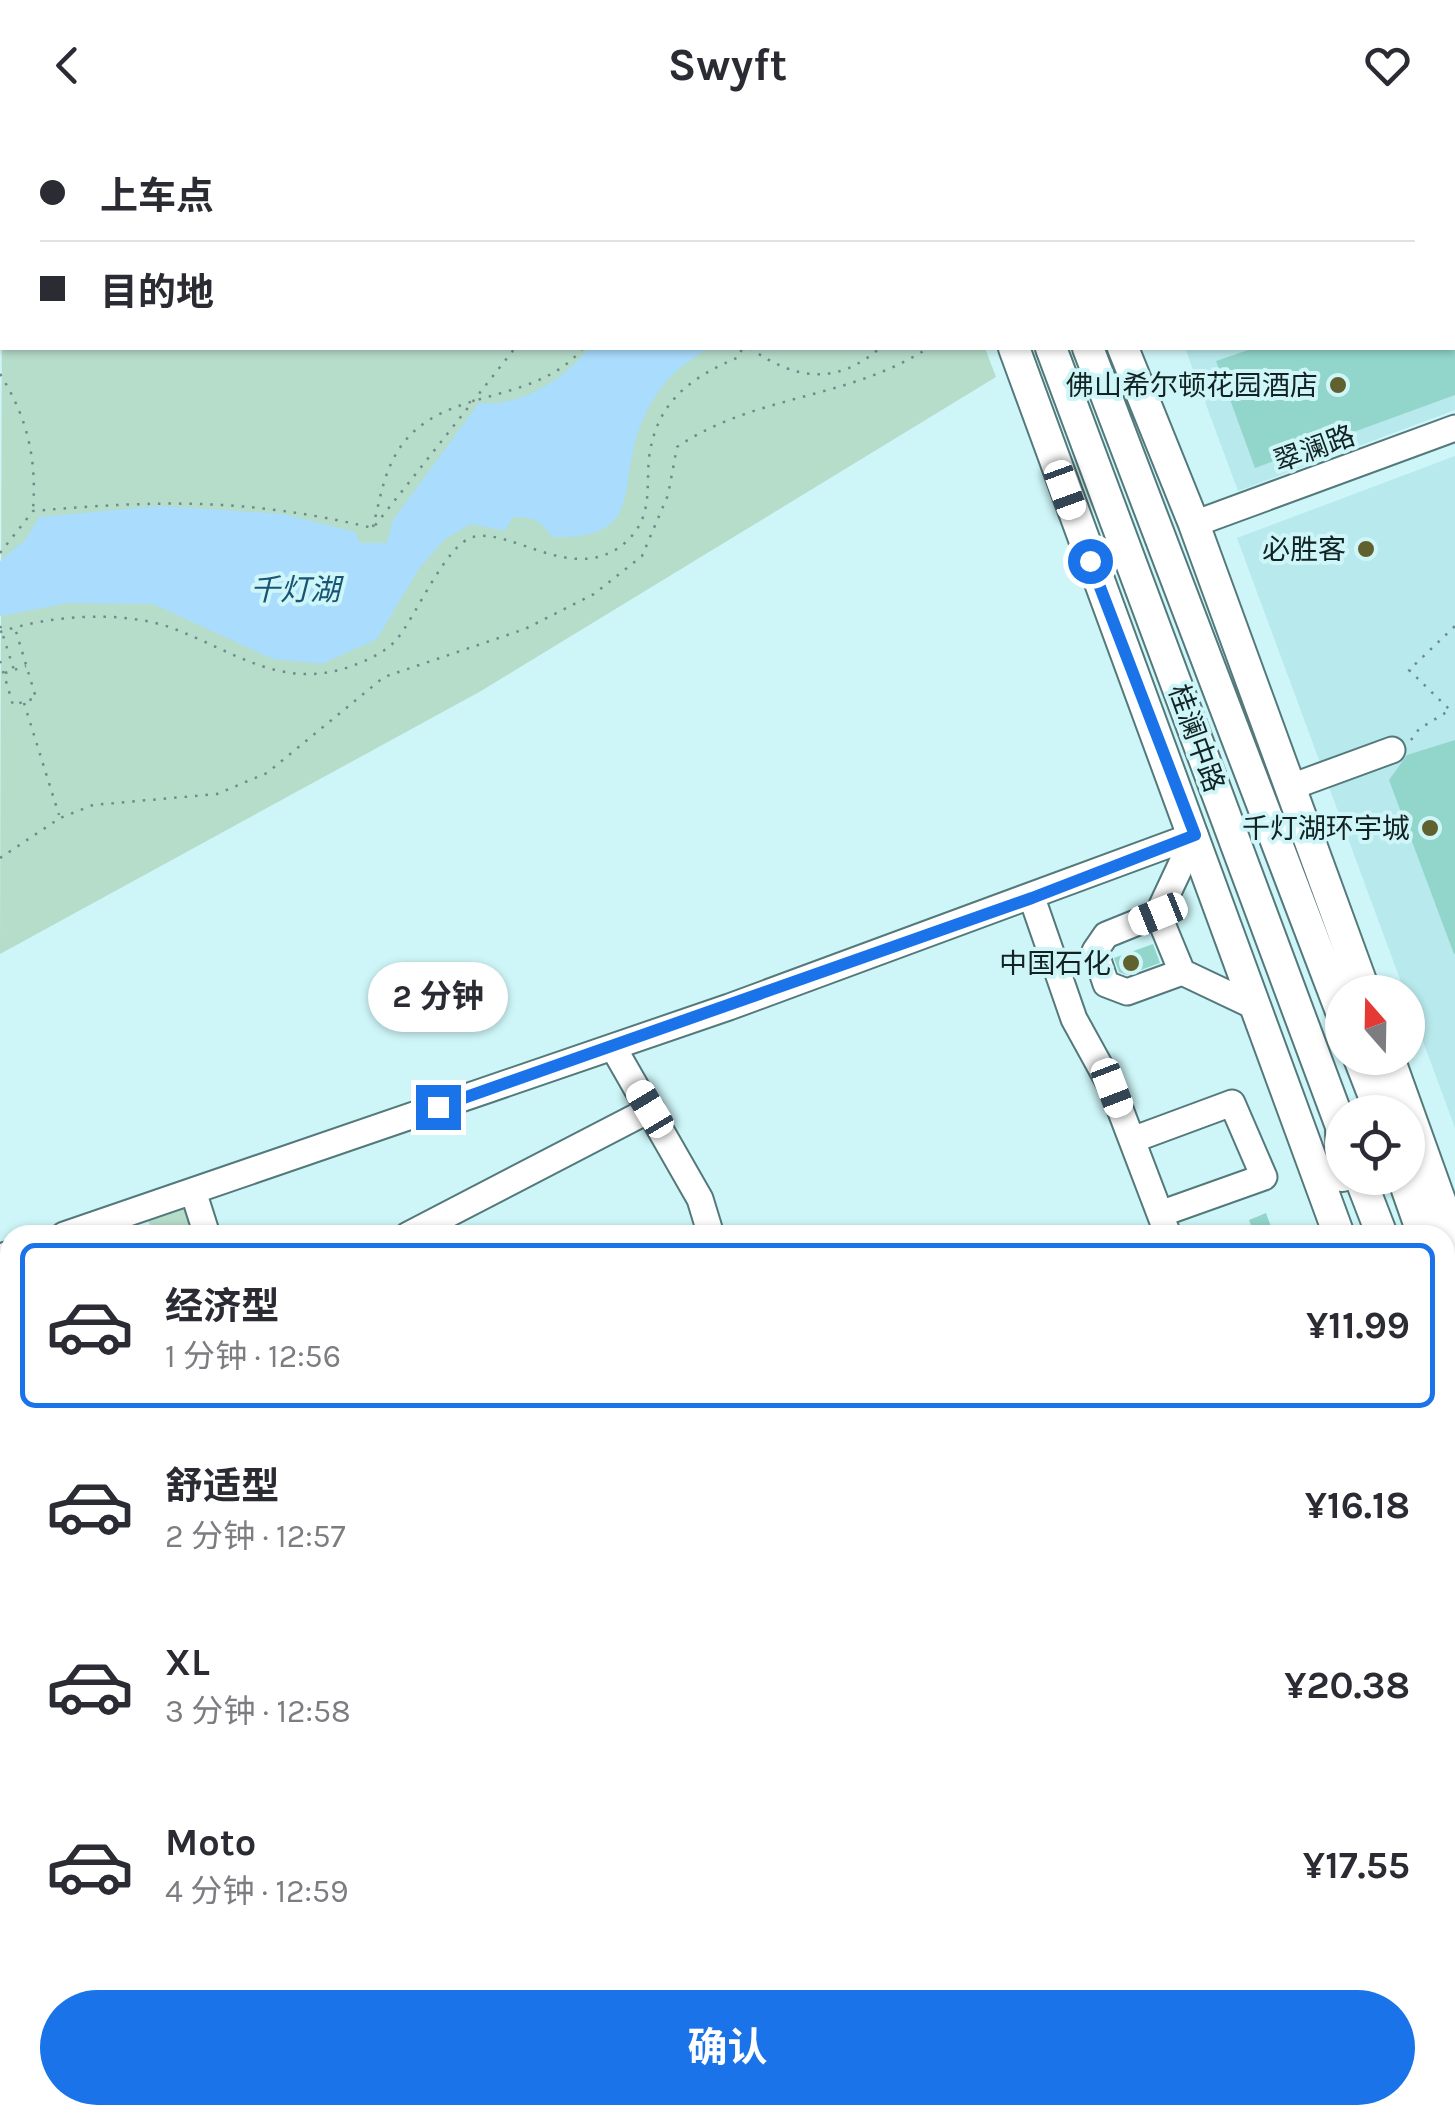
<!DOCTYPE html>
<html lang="zh">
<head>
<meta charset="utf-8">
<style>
  :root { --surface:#fff; --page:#f2f2f3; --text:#2b2b33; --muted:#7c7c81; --line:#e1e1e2; --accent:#1a73e8 }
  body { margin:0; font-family:Karla,"Noto Sans SC",sans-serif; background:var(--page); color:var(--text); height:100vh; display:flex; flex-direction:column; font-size:38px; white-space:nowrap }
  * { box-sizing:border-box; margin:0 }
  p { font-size:32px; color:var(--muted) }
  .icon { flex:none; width:55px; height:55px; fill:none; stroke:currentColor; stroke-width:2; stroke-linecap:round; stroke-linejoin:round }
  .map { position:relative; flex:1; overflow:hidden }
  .details { position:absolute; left:0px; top:1095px; width:1455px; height:900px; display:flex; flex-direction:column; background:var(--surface); border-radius:30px 30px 0 0; box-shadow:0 2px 8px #0004 }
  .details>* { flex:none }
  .banner { position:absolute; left:0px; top:0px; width:1455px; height:220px; box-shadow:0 2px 8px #0004; display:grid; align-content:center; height:220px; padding:0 40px; background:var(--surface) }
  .needle { width:65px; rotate:340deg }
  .fabs { position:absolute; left:1325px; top:845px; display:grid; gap:20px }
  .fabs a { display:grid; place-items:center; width:100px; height:100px; border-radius:50%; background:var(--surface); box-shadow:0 2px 8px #0004; font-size:50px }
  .end { position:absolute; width:45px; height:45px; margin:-22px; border:12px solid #1a73e8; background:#fff; box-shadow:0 0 0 5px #fff }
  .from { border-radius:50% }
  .bubble { position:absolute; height:70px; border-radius:35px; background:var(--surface); box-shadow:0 2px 8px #0004; font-size:32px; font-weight:700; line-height:70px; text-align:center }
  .car { position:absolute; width:30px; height:60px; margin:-30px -15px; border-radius:12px; box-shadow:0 0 8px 2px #0007; background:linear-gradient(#fff 24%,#345 0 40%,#fff 0 76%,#345 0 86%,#fff 0) }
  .banner b { display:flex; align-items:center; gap:35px; height:95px; font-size:38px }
  .banner b+b { border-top:2px solid var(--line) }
  .banner i { width:25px; height:25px; background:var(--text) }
  ul { padding:18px 0 0; list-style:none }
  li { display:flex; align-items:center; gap:30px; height:165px; margin:0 20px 15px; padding:0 20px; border:5px solid transparent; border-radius:15px }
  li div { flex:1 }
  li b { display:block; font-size:38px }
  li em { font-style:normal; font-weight:700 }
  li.selected { border-color:var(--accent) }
  li>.icon { width:90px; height:90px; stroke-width:1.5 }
  .cta { display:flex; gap:20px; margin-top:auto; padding:20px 40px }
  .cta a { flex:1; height:115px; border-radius:60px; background:var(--accent); color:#fff; font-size:40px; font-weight:700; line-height:115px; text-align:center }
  header { display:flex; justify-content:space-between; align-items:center; height:130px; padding:0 40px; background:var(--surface); font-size:45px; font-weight:700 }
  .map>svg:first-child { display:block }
  .built { fill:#b8e9ec }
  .green { fill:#b6dcca }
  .water { fill:#a9dcfd }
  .building { fill:#92d5ca }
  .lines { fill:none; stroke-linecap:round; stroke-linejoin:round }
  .minor-casing { stroke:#54797b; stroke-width:29 }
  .major-casing { stroke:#54797b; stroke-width:34 }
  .path { stroke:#6f8a8b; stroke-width:2.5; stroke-dasharray:2.5 8; stroke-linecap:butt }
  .minor { stroke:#fff; stroke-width:25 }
  .major { stroke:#fff; stroke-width:30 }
  .path-bridge { stroke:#6f8a8b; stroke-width:2.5; stroke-dasharray:2.5 8; stroke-linecap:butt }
  .route { stroke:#1a73e8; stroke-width:12 }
  .poi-dot { fill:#60612f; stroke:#cef6f8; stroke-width:4 }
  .labels { text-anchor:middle; stroke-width:8; stroke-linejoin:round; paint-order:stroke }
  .poi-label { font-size:28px; fill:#132223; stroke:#cef6f8; text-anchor:end }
  .street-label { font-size:28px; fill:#132223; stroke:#cef6f8 }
  .water-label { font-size:30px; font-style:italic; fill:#185474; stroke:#cef6f8 }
</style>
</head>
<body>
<header><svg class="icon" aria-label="back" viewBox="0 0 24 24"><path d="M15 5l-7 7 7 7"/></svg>Swyft<svg class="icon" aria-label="heart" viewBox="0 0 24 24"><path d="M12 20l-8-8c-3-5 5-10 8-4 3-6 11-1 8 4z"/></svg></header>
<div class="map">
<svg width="1455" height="1995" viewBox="0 0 1455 1995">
  <rect width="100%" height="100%" fill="#cef6f8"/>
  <path class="built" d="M1453 136 1455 280 1238 361 1185 218H1452Z
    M1455 326V998L1237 408Z"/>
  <path class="green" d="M409 0H902L903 2H402Z
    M2 149V218H985L996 247 481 561 0 824Z
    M187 1073 197 1105H153L147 1086Z"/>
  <path class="water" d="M589 218H710C675 236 654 261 640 297 617 356 646 410 552 407 542 390 532 387 513 387L505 401 471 394 445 409 418 440 377 509 322 534 273 529 153 474 69 473 0 486V431L26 409 39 387 160 376 283 384 355 402 360 413H387L393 390 479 273C520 278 566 248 589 218Z"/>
  <path class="building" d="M1254 218H1455V265L1255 338 1216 231Z
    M1455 610V824H1454L1389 650 1407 625Z
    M1153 814 1160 833 1127 845 1119 842 1114 828Z
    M1266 1083 1274 1105H1255L1249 1090Z"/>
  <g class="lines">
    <defs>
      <path id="minor" d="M1422 0 1423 2
        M1452 81 1455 87
        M1194 394 1455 298
        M1291 657 1392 620
        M1195 705 1158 784 1182 842 1258 878
        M1032 768 1074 889 1112 958 1168 1105
        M1158 784 1106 805 1095 821 1106 854 1127 862 1182 842
        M613 917 700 1069 711 1105
        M1132 1010 1232 973 1264 1047 1160 1084
        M193 1061 207 1105
        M64 1105 729 877 1195 705
        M408 1105 651 979
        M0 1127 10 1124
        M0 1227 10 1223
        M178 1985 185 1995"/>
      <path id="major" d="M966 0 967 2
        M1012 0 1013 2
        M124 2 131 0
        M188 2 195 0
        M242 2 249 0
        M312 2 319 0
        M0 48 2 47
        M0 91 2 90
        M1014 218 1339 1105
        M1051 218 1342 999
        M1088 218 1342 884
        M1123 218 1194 394 1365 862
        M1359 928 1380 982
        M1389 928 1455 1112
        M1341 995 1342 1046
        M1360 1048 1382 1105
        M1403 1048 1423 1105
        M1445 1167 1455 1196
        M1445 1277 1455 1304
        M1445 1401 1455 1427
        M550 1995 555 1985"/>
    </defs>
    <use href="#minor" class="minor-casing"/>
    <use href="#major" class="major-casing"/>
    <path class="path" d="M663 0 666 2
      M546 2 552 0
      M690 2 692 0
      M750 218C795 250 836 256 880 218
      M0 244C27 287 37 328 33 380
      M373 397C378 377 382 354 390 336 426 251 530 282 583 218
      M0 423 33 381C161 370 246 368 373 398L515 218
      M0 502C50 485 122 480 172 498 236 522 282 561 352 536 368 530 386 522 397 509 416 486 446 414 473 407 512 397 575 457 626 412 653 387 646 360 649 328 656 272 691 247 739 227L742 218
      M0 531 13 575 36 568 15 498
      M5 543 26 536
      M24 573 59 685
      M1411 610 1419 599 1450 580 1409 540 1455 496
      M0 728 60 688 93 675 217 664 267 643 384 547 525 499 594 464 642 426 668 365 677 317C755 264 848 270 928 218
      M0 1437 10 1448
      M0 1970 14 1995
      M36 1995 54 1985"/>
    <use href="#minor" class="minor"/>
    <use href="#major" class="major"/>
    <path class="path-bridge" d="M0 496 14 540"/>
  </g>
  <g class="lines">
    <path class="route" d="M438 977 1032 768 1195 705 1090 431"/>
  </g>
  <g class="poi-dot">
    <circle cx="1338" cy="255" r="10"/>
    <circle cx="1366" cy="419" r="10"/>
    <circle cx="1430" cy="698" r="10"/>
    <circle cx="1131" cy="833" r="10"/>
  </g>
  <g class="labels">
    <g class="poi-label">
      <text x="1318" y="265">佛山希尔顿花园酒店</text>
      <text x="1346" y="429">必胜客</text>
      <text x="1410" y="708">千灯湖环宇城</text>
      <text x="1111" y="843">中国石化</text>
    </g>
    <g class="street-label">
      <text transform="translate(1314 318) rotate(-20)" y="10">翠澜路</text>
      <text transform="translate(1197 608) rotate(70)" y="10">桂澜中路</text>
    </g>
    <g class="water-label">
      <text x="295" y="470">千灯湖</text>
    </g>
  </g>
</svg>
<div class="fabs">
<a><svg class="needle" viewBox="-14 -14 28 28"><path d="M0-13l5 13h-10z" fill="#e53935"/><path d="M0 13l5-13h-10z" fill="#7c7c81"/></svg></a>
<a><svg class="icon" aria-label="locate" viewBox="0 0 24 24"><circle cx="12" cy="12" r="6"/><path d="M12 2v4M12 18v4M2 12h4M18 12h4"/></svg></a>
</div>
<i class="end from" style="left:1090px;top:431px"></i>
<i class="end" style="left:438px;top:977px"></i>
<div class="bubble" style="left:368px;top:832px;width:140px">2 分钟</div>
<i class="car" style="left:1065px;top:360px;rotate:160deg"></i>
<i class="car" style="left:1158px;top:784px;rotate:248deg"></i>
<i class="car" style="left:1112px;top:958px;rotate:159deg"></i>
<i class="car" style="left:650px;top:979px;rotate:329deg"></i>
<div class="banner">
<b><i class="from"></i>上车点</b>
<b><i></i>目的地</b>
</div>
<section class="details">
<ul>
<li class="selected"><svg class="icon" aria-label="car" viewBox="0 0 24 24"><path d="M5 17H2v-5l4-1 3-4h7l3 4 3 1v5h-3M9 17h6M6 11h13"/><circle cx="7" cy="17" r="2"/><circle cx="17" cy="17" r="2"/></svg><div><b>经济型</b><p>1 分钟 · 12:56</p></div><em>¥11.99</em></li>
<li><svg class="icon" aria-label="car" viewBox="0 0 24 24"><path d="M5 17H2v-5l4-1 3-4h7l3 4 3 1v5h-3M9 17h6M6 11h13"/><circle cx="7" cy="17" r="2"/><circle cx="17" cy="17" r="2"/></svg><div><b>舒适型</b><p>2 分钟 · 12:57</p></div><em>¥16.18</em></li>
<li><svg class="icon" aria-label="car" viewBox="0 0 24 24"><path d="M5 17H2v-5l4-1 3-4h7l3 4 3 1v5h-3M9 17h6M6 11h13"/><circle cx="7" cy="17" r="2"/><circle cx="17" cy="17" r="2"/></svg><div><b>XL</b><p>3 分钟 · 12:58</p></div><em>¥20.38</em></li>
<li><svg class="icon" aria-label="car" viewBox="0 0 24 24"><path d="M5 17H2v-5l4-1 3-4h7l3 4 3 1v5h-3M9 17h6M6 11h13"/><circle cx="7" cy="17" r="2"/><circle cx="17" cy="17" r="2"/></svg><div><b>Moto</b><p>4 分钟 · 12:59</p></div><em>¥17.55</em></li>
</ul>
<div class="cta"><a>确认</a></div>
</section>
</div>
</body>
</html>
